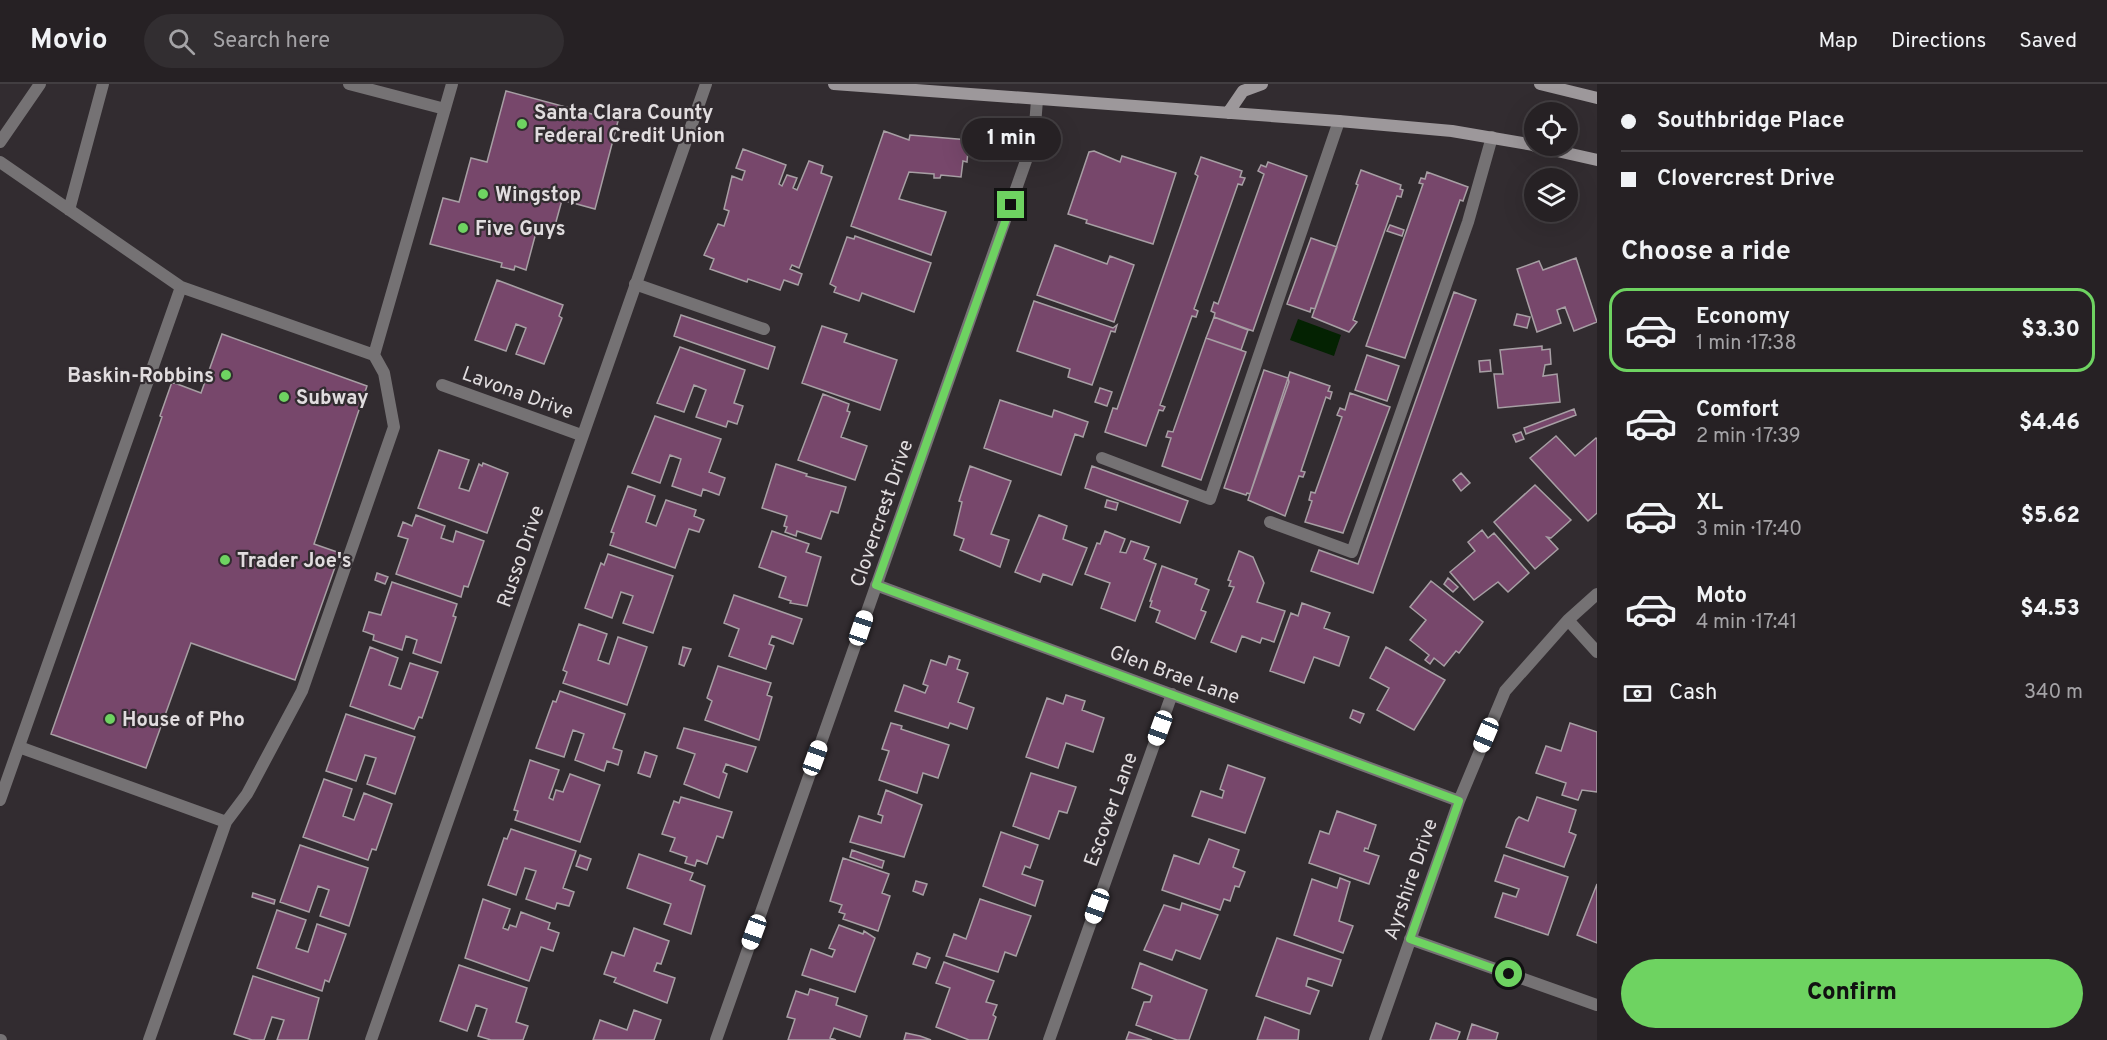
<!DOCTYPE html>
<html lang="en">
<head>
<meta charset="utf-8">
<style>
  :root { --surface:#262124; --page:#322e31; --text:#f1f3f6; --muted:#a4a3a6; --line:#423e41; --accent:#6ed361 }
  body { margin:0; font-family:Overpass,sans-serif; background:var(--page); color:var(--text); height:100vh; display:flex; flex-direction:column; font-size:22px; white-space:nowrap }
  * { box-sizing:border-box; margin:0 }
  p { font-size:20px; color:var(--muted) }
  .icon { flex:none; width:33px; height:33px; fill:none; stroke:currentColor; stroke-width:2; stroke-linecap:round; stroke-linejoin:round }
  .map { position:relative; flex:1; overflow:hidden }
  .panel { display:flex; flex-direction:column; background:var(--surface); width:510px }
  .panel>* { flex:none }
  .guide { display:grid; align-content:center; height:132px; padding:0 24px; background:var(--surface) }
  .controls { position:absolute; left:1524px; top:18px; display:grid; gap:12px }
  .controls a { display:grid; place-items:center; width:54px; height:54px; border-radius:50%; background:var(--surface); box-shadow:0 6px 24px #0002,0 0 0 2px var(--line); font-size:30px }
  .end { position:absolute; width:27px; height:27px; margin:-14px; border:8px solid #6ed361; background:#111; box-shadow:0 0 0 3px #111 }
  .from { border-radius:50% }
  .bubble { position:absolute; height:42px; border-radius:21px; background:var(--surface); box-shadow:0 6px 24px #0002,0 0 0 2px var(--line); font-size:20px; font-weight:800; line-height:42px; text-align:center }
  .car { position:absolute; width:18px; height:36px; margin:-18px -9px; border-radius:8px; box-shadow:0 0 4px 2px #0007; background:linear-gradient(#fff 24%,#345 0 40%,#fff 0 76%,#345 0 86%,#fff 0) }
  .guide b { display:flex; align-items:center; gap:21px; height:57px; font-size:22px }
  .guide b+b { border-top:2px solid var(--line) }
  .guide i { width:15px; height:15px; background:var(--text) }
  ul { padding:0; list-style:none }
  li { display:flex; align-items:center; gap:18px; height:84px; margin:0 12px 9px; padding:0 12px; border:3px solid transparent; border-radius:18px }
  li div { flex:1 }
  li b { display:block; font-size:22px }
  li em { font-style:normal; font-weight:800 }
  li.current { border-color:var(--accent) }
  li>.icon { width:54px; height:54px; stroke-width:1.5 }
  h2 { padding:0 24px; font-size:27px; line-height:72px }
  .pay { display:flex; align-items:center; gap:15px; height:66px; padding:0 24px; font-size:22px }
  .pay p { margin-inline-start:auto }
  .action { display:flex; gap:12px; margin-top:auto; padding:12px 24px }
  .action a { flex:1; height:69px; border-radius:36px; background:var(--accent); color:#111; font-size:24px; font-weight:800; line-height:69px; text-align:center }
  header { display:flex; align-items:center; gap:36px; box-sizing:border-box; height:84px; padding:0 30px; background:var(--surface); border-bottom:2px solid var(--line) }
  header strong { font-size:28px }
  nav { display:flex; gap:33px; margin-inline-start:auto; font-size:21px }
  .search { width:420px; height:54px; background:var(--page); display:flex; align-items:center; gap:15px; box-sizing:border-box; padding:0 21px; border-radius:33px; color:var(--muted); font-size:22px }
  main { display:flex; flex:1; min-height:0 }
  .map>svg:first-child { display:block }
  .water { fill:#042202 }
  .building { fill:#77476b; stroke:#a79fa4; stroke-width:1.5 }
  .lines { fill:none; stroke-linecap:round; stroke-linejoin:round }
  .service { stroke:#757274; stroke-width:12 }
  .minor { stroke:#757274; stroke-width:12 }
  .secondary { stroke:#9d989b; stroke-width:12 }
  .route { stroke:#6ed361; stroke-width:8 }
  .poi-dot { fill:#6ed361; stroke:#322c30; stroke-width:2 }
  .labels { text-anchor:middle; stroke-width:4.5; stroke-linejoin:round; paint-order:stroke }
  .poi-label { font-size:20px; font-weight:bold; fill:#e1dddf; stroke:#322c30; text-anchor:start }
  .street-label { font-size:20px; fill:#e1dddf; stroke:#322c30 }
</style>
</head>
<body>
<header>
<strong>Movio</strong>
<div class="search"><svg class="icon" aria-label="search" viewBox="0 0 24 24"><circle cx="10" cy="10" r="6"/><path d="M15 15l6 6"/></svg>Search here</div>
<nav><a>Map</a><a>Directions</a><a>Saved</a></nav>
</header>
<main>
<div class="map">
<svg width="1597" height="956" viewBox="0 0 1597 956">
  <rect width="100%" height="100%" fill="#322c30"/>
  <path class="water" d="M1298 235 1341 251 1334 272 1290 256Z"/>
  <path class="building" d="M506 7 618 37 595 125 562 116 554 145 538 141 526 186 515 182 514 186 501 183 502 179 430 160 443 114 459 118 471 74 487 78Z
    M884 47 909 56 910 51 969 56 967 78 963 77 961 93 941 91 940 94H934V90L909 88 899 115 946 128 931 171 851 142Z
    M743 65 786 81 779 100 782 102 787 91 797 94 793 104 797 106 809 77 823 82 821 89 832 93 799 184 792 181 790 185 802 190 798 201 784 196 780 206 748 195 747 198 710 185 714 175 704 171 718 140 724 142 729 127 724 125 732 92 742 96 745 87 736 84Z
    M1094 67 1120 78 1122 72 1176 89 1153 160 1086 139 1087 136 1068 130 1089 68Z
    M1201 73 1242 87 1240 93 1245 94 1242 101 1238 100 1194 225 1198 227 1196 233 1192 232 1160 321 1165 323 1163 327 1159 326 1146 362 1105 348 1113 324 1117 325 1198 92 1195 90Z
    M1268 78 1307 92 1253 247 1214 233 1215 229 1211 227 1214 218 1218 220 1264 90 1258 87 1261 81 1266 83Z
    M1361 86 1401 101 1400 105 1403 106 1401 113 1397 112 1353 236 1357 238 1349 248 1312 233 1358 101 1356 100Z
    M1427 88 1468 103 1463 117 1460 116 1405 274 1366 262 1423 100 1419 99 1421 94 1425 95Z
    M1390 141 1404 146 1402 152 1387 147Z
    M855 152 931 179 914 228 862 209 859 217 834 208 836 203 830 200 847 153 854 155Z
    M1311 154 1337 163 1315 225 1311 224 1310 228 1287 220Z
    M1055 161 1107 180 1110 172 1134 181 1114 238 1037 211Z
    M1576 174 1597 238 1574 247 1565 223 1557 226 1561 239 1537 248 1517 185 1539 177 1543 186Z
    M497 196 563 221 559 232 562 234 544 280 516 270 526 244 516 240 506 267 475 256Z
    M1454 208 1476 216 1373 509 1311 487 1319 466 1358 480Z
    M1034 217 1113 244 1117 241 1115 248 1111 247 1092 301 1068 293 1070 285 1017 267Z
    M1517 230 1530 233 1527 244 1514 241Z
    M681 231 775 263 768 285 674 252Z
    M1214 233 1248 246 1241 266 1206 254Z
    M822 242 847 250 844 258 897 276 880 326 802 299Z
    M222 250 367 302 314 460 340 469 295 596 191 559 146 684 51 650 162 333 160 332 172 298 201 309Z
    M1206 254 1246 268 1201 396 1162 382 1171 354 1166 353 1168 347 1173 348Z
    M1542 262V266L1550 265 1551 280 1545 281 1543 292 1557 290 1560 318 1498 324 1494 290H1503L1500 266Z
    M680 263 745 286 734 319 743 322 737 340 728 337 726 343 696 333 706 306 694 301 684 328 657 319Z
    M1367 271 1399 282 1387 317 1355 306Z
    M1490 276 1491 287 1480 288 1479 277Z
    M1264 286 1288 294 1289 298 1250 410 1247 409 1246 411 1224 404Z
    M1290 288 1330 302 1328 307 1332 308 1330 315 1326 313 1301 387 1305 388 1303 393 1299 392 1285 432 1248 416Z
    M1100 304 1112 308 1107 322 1095 318Z
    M1350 309 1390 323 1343 449 1305 438 1312 417 1309 416 1311 408 1315 409 1342 333 1337 331 1340 324 1345 326Z
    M823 310 849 320 847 327 850 328 841 353 867 362 855 396 798 376Z
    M1000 316 1052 333 1054 326 1088 338 1083 353 1075 350 1061 391 984 364Z
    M1574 325 1576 331 1526 350 1524 344Z
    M655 332 721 355 709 388 725 394 719 411 703 405 701 412 672 402 681 375 670 371 660 399 632 389Z
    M1521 348 1524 355 1516 358 1513 351Z
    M1556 352 1575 372 1596 354 1597 355V429L1588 437 1530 374Z
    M439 366 469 376 459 404 469 407 479 380 482 382 483 379 508 389 487 449 418 424Z
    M776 380 807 390 806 392 846 403 838 429 831 427 821 455 797 447 796 452 785 448 787 443 784 442 787 432 762 424Z
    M970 382 1011 397 991 450 1009 456 1000 483 960 466 964 455 954 451 962 418 959 417Z
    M1092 382 1188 417 1180 439 1085 404Z
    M1461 389 1470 399 1461 407 1453 396Z
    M1535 401 1571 436 1551 454 1547 453 1558 465 1535 485 1494 438Z
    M628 402 655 412 646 438 656 442 666 416 696 426 694 432 704 436 699 448 689 445 675 484 610 461 614 449 611 448Z
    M1107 416 1118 419 1116 426 1105 423Z
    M416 431 445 442 441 454 453 458 456 447 484 457 468 503 464 502 461 513 396 490 408 455 398 452 403 438 412 442Z
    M1039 431 1067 442 1063 455 1087 464 1072 501 1043 490 1040 498 1015 488Z
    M1482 446 1488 454 1494 449 1529 489 1508 508 1498 498 1474 516 1450 488 1475 467 1468 458Z
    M772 447 809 460 806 468 821 473 807 522 790 519 791 517 779 513 786 493 759 483Z
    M1105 447 1125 455 1120 468 1126 469 1131 457 1149 463 1144 475 1156 480 1135 537 1101 524 1110 499 1085 490 1097 459 1100 460Z
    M1239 467 1253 473 1264 499 1257 518 1285 527 1274 558 1262 554 1260 559 1242 552 1236 568 1211 558 1234 503 1229 502 1231 497 1228 496Z
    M608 470 673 492 653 549 623 539 633 512 621 508 612 534 585 524 601 479 604 481Z
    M1162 482 1197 495 1195 500 1209 506 1201 526 1206 528 1195 555 1156 538 1160 527 1150 523 1152 517H1150Z
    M377 489 388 493 385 500 375 496Z
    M1448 494 1458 503 1453 508 1444 500Z
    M1431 497 1483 538 1459 569 1456 567 1444 582 1434 574 1430 580 1425 576 1429 571 1410 556 1426 536 1410 523Z
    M392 498 457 520 453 532 456 533 441 579 413 569 417 556 406 552 402 566 373 556 374 551 363 547 369 528 381 531Z
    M734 511 802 535 793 560 772 552 769 560 774 562 766 585 729 572 739 545 724 539Z
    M1302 519 1330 529 1324 544 1349 553 1339 582 1314 573 1304 599 1270 587 1291 529 1298 532Z
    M579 540 607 550 598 576 609 580 618 553 647 563 627 621 563 599 567 588 563 586Z
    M370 563 398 574 389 601 401 605 410 579 438 588 422 634 419 633 414 645 350 622Z
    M683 563 691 565 684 582 679 580Z
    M1386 563 1445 596 1414 646 1377 626 1389 604 1370 594Z
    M949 572 960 576 957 585 968 589 958 618 974 624 967 645 950 639 948 644 895 627 904 601 925 609 928 602 923 600 931 576 946 581Z
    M718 582 771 599 767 611 772 613 759 656 705 636 712 617 707 614Z
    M560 607 625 630 613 664 622 667 618 681 607 677 604 687 575 676 584 650 573 646 564 673 536 664 553 617 556 618Z
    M1066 611 1085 617 1082 626 1104 634 1093 668 1066 659 1058 684 1026 673 1047 614 1063 620Z
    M1353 626 1364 630 1360 639 1350 634Z
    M346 630 415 653 395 710 367 700 376 674 365 671 356 697 326 687Z
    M891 639 902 642 901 645 949 661 938 694 923 689 917 709 879 696 889 667 882 665Z
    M1570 639 1597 648V708L1582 706 1578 716 1562 711 1566 699 1536 689 1546 662 1561 667Z
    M684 644 756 663 747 688 726 680 723 688 727 690 719 714 684 700 695 670 677 664Z
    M645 668 657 672 650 693 638 689Z
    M530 676 559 686 549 714 553 716 556 706 563 708 570 690 600 701 580 758 515 736 518 727 514 726Z
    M1228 681 1265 694 1245 749 1192 732 1201 707 1222 714 1224 707 1220 705Z
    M1031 689 1076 703 1067 729 1059 727 1049 755 1013 742Z
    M324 695 352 705 343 732 354 736 364 709 392 720 376 766 372 765 368 776 303 753Z
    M886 706 922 721 904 773 850 758 859 732 881 739 883 732 878 730Z
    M681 713 732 728 723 754 717 752 707 780 697 776 695 782 685 779 687 773 670 767 675 754 662 750 674 717 679 719Z
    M1537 713 1576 726 1569 748 1576 751 1564 783 1506 763 1516 736 1519 733 1528 737Z
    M1337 727 1376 741 1368 765 1365 764 1364 767 1379 772 1369 800 1309 779 1320 747 1329 750Z
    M511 745 576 767 563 804 574 808 569 822 557 819 555 825 526 815 536 787 525 784 516 811 488 801 504 754 507 755Z
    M1001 748 1038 761 1030 784 1025 782 1022 790 1043 797 1035 822 983 802Z
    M1209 755 1239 766 1233 783 1245 788 1239 803 1235 802 1230 817 1224 815 1220 826 1162 806 1174 771 1199 780Z
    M300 761 368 784 349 842 320 832 329 806 318 802 309 828 280 818Z
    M852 766 884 777 882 784 850 773Z
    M639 770 693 789 690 796 705 802 691 850 664 840 671 820 627 804Z
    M580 771 591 775 587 786 576 782Z
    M1504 771 1568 793 1548 851 1495 833 1503 809 1516 813 1519 805 1495 797Z
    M843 774 889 790 882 809 890 812 878 847 843 835 845 830 839 828 842 821 830 817Z
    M1340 794 1350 798 1339 837 1353 842 1343 869 1294 851 1312 795 1337 804Z
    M916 797 927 800 923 811 913 807Z
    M1597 800V859L1577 851Z
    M253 809 275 816 274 820 252 813Z
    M483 815 510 825 503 844 508 846 510 841 516 843 521 828 550 839 548 845 559 849 553 867 541 863 529 897 465 874Z
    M980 815 1031 832 1016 872 1005 868 998 888 946 872 954 850 966 855Z
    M1182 819 1218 831 1200 875 1176 866 1172 876 1144 866 1164 821 1180 826Z
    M277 826 306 836 296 864 308 868 317 840 346 850 329 898 325 896 322 907 257 884Z
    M839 841 863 850 864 847 875 854 855 908 802 891 811 865 832 873 835 866 829 864Z
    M634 844 669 857 661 880 657 879 654 887 675 894 667 919 614 898 616 894 604 890 612 868 624 872Z
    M1277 854 1341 876 1332 902 1308 894 1306 902 1319 907 1310 930 1256 912Z
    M917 869 930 874 926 884 913 880Z
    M944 878 994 897 986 918 997 921 993 931 996 933 988 956H969L936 943 950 904 936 899Z
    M1140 879 1207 906 1189 956H1177L1136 941 1144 918H1150L1152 912 1132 904Z
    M459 881 527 904 516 938 528 942 523 956H491L478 952 487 925 476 921 467 947 440 937Z
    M253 892 319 914 308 956H277L284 936 272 933 264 956H252L234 950Z
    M810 905 838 914 836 921 867 932 860 953 834 944 830 954 836 956H788L795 935 787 933 796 907 808 911Z
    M634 926 661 936 654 956H593L600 936 627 946Z
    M1265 933 1299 946 1298 956H1257Z
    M1436 939 1460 948 1457 956H1430Z
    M1472 940 1498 949 1496 956H1467Z
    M1129 948 1152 956H1126Z
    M906 949 920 952 931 956H904Z"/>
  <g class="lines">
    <path class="service" d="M349 0 445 25
      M0 58 40 0
      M0 78 181 203 374 271 384 289 394 343 302 607 247 710 226 738 149 956
      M69 126 103 0
      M635 200 764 245
      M374 271 452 0
      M1102 374 1210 415 1339 37
      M1270 438 1352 468 1468 138 1492 53
      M19 663 226 738
      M0 716 181 203
      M0 956H1"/>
    <path class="minor" d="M442 301 581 351
      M876 501 1459 717
      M1568 536 1597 568
      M1410 855 1597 921
      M371 956 706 0
      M716 956 1034 54 1037 16
      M1049 956 1172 610
      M1375 956 1459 717 1505 607 1568 536 1597 510"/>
    <path class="secondary" d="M834 0 1339 37 1452 47 1534 61
      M1540 0 1597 14
      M1228 29 1243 7 1262 0
      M1535 62 1597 76"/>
  </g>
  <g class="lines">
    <path class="route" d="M1011 121 876 501 1459 717 1410 855 1509 890"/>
  </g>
  <g class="poi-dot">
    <circle cx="522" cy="40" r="6"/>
    <circle cx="483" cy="110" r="6"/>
    <circle cx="463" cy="144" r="6"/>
    <circle cx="226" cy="291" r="6"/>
    <circle cx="284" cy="313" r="6"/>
    <circle cx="225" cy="476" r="6"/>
    <circle cx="110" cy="635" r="6"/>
  </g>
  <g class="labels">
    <g class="poi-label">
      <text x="534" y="35">Santa Clara County<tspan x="534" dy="23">Federal Credit Union</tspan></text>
      <text x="495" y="117">Wingstop</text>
      <text x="475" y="151">Five Guys</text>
      <text x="214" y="298" text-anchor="end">Baskin-Robbins</text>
      <text x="296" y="320">Subway</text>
      <text x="237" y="483">Trader Joe's</text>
      <text x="122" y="642">House of Pho</text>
    </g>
    <g class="street-label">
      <text transform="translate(518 308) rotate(20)" y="7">Lavona Drive</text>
      <text transform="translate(881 429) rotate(-71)" y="7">Clovercrest Drive</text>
      <text transform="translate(520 472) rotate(-71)" y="7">Russo Drive</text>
      <text transform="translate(1175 590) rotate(20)" y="7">Glen Brae Lane</text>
      <text transform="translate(1110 725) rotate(-70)" y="7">Escover Lane</text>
      <text transform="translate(1410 795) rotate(-71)" y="7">Ayrshire Drive</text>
    </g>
  </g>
</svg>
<div class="controls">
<a><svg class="icon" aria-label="locate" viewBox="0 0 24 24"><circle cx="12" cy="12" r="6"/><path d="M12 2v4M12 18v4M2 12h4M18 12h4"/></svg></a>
<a><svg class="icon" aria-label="layers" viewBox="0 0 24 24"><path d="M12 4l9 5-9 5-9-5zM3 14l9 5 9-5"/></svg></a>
</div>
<i class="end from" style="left:1509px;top:890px"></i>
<i class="end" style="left:1011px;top:121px"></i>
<div class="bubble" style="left:962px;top:34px;width:99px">1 min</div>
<i class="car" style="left:861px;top:544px;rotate:19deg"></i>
<i class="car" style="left:1160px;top:644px;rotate:200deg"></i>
<i class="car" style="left:1486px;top:651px;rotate:203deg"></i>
<i class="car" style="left:815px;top:674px;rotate:20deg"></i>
<i class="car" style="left:1097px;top:822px;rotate:200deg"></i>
<i class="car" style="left:754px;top:848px;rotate:200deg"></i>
</div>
<section class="panel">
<div class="guide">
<b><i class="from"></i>Southbridge Place</b>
<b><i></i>Clovercrest Drive</b>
</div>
<h2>Choose a ride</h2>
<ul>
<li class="current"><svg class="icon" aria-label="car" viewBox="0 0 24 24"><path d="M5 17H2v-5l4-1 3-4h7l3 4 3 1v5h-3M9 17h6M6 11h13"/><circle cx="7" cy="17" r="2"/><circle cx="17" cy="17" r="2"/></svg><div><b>Economy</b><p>1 min · 17:38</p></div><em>$3.30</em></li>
<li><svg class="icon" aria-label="car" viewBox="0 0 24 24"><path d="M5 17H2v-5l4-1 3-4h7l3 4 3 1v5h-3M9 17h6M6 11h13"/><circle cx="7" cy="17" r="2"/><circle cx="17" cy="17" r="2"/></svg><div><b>Comfort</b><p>2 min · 17:39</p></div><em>$4.46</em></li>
<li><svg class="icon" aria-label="car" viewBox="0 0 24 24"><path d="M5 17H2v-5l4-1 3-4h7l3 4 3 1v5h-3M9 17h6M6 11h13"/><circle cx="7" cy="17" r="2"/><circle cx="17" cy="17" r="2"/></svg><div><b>XL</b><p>3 min · 17:40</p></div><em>$5.62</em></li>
<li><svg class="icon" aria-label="car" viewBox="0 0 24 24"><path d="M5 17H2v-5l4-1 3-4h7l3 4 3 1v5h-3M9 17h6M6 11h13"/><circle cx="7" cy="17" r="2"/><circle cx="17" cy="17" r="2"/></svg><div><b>Moto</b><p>4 min · 17:41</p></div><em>$4.53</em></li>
</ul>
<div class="pay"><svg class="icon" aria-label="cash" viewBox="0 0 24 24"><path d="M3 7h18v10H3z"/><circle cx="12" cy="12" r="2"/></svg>Cash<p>340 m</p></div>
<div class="action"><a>Confirm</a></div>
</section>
</main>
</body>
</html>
